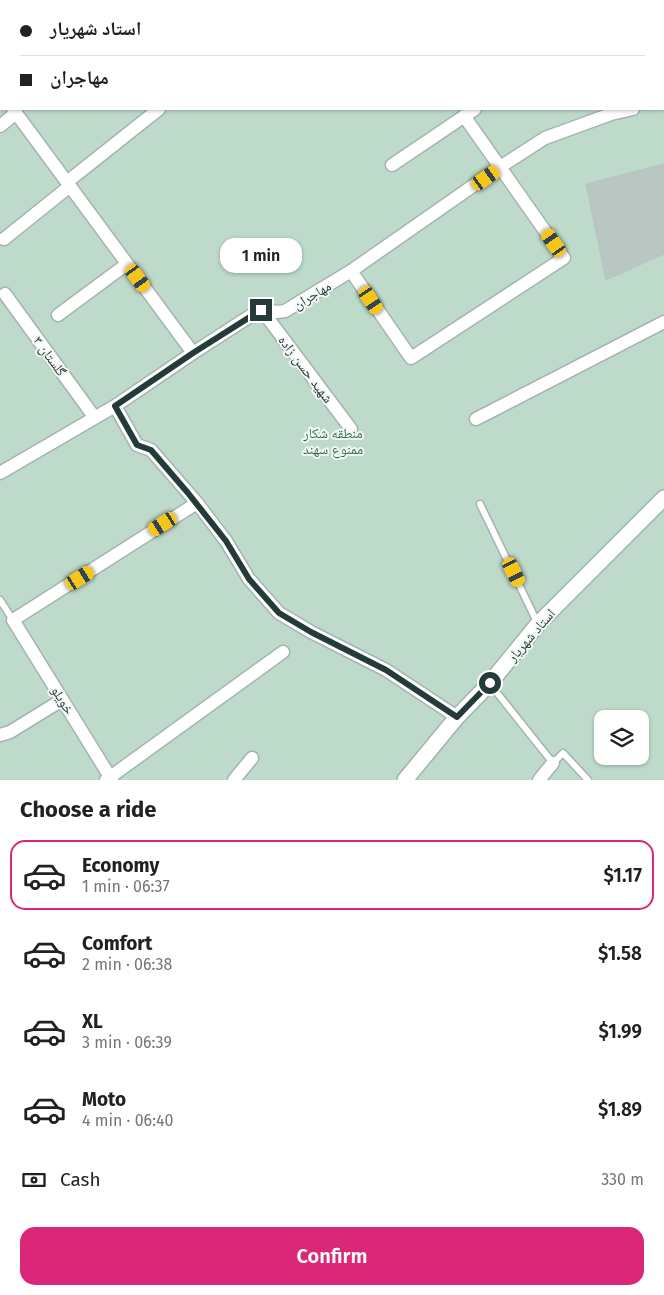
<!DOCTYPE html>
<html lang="en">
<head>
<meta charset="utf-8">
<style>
  :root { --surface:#fff; --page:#f6f6f6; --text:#202124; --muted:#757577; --line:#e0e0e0; --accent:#db2777 }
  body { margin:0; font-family:"Fira Sans","Noto Naskh Arabic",sans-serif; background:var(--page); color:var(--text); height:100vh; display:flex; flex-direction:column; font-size:19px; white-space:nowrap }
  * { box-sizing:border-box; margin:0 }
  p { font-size:16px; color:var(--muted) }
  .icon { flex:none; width:28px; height:28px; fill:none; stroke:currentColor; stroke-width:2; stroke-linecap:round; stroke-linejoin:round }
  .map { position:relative; height:780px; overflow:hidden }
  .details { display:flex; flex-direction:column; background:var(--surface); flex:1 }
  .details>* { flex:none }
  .guide { position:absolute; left:0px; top:0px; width:665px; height:110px; box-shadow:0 1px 4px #0004; display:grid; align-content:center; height:110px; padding:0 20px; background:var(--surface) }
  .controls { position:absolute; left:594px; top:710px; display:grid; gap:10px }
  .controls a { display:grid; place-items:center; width:55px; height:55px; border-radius:10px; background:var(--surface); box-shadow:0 1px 4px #0004; font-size:25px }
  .end { position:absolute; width:22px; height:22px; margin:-11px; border:6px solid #253b39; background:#fff; box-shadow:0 0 0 2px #fff }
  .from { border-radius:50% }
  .bubble { position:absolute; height:35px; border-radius:15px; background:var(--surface); box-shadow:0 1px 4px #0004; font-size:16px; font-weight:600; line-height:35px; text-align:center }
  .car { position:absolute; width:15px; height:30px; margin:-15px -8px; border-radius:6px; box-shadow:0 0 4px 1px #0007; background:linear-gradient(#f5c518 24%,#345 0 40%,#f5c518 0 76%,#345 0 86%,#f5c518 0) }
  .guide b { display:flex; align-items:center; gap:18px; height:48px; font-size:19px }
  .guide b+b { border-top:1px solid var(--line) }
  .guide i { width:12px; height:12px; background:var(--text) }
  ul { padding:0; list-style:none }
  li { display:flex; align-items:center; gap:15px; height:70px; margin:0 10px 8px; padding:0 10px; border:2px solid transparent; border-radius:15px }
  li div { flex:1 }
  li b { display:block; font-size:19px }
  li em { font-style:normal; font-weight:600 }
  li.on { border-color:var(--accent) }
  li>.icon { width:45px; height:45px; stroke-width:1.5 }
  h2 { padding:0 20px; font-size:22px; line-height:60px }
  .pay { display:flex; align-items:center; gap:12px; height:55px; padding:0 20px; font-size:19px }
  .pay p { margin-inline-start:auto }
  .button { display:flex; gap:10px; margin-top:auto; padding:10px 20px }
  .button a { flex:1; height:58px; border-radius:15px; background:var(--accent); color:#fff; font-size:20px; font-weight:600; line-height:58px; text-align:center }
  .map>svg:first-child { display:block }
  .green { fill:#bedacb; fill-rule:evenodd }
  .building { fill:#b9c6c2; stroke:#b6c4c1 }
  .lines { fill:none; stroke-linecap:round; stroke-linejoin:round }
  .lane-casing { stroke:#a6b3b1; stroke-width:9 }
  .street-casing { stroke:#a6b3b1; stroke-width:15 }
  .secondary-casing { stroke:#a0b3af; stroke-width:18 }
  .lane { stroke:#fff; stroke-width:6 }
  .street { stroke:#fff; stroke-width:12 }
  .secondary { stroke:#fff; stroke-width:15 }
  .route { stroke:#253b39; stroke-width:6 }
  .labels { text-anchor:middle; stroke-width:4; stroke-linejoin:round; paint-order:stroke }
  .street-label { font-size:14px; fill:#253b39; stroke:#f3f8f6 }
  .park-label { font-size:14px; fill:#336d54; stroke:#f3f8f6 }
</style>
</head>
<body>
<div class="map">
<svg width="664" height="780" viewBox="0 0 664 780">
  <rect width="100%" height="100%" fill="#e3ebe9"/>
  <path class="green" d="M0 0H664V780H0ZM1 1H664V109H1ZM602 719H640V756H602Z"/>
  <path class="building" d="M664 164V254L606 280 586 184Z"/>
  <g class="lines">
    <defs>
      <path id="lane" d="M480 504 538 624
        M0 600 13 620
        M490 684 553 763 563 753 588 780"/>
      <path id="street" d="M532 1 534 0
        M0 91 1 92
        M13 109 193 353
        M0 126 16 113
        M392 165 475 109
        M67 182 159 109
        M4 239 70 186
        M351 271 411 358 564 258 464 116
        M5 294 95 418
        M261 309 351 429
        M58 315 127 264
        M476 419 664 322
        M0 473 115 406
        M457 717 386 670 311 632 279 613 249 579 226 541 197 503 151 450 137 445 115 406 193 353 261 309 277 312 285 311 351 271 500 167 545 138 611 114 633 109
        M0 735 10 732 62 700
        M106 780 283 652
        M112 780 13 620 197 503
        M234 780 252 758
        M539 780 553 763"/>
      <path id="secondary" d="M405 780 457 717 490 683 538 624 664 498"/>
    </defs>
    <use href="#lane" class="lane-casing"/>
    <use href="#street" class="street-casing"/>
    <use href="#secondary" class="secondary-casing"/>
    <use href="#lane" class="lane"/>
    <use href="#street" class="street"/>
    <use href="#secondary" class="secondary"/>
  </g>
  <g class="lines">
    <path class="route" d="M261 310 193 353 115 406 137 445 151 450 188 493 226 541 249 579 279 613 311 632 386 670 457 717 490 683"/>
  </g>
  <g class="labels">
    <g class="street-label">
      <text transform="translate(312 295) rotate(-31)" y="5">مهاجران</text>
      <text transform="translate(50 356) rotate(54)" y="5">گلستان ۳</text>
      <text transform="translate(306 369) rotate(53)" y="5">شهید حسن زاده</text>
      <text transform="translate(531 635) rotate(-49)" y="5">استاد شهریار</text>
      <text transform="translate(63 700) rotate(58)" y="5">خویلو</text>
    </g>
    <g class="park-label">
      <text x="333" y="438">منطقه شکار<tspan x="333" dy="16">ممنوع سهند</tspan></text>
    </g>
  </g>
</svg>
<div class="controls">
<a><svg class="icon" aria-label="layers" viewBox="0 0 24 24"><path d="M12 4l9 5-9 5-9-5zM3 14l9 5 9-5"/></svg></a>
</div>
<i class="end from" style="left:490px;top:683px"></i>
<i class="end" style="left:261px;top:310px"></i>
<div class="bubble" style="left:220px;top:238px;width:82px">1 min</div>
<i class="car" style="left:486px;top:178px;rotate:55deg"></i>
<i class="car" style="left:554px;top:243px;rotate:325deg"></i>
<i class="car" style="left:138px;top:278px;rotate:144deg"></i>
<i class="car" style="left:371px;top:300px;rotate:146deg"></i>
<i class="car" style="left:163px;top:524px;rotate:238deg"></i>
<i class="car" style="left:514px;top:572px;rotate:154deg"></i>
<i class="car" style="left:80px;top:578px;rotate:58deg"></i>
<div class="guide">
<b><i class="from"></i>استاد شهریار</b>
<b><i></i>مهاجران</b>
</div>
</div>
<section class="details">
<h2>Choose a ride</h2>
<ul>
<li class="on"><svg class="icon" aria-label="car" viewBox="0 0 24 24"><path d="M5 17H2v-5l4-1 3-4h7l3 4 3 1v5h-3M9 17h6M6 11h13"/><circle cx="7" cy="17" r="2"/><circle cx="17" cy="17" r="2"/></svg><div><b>Economy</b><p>1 min · 06:37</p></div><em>$1.17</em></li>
<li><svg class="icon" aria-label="car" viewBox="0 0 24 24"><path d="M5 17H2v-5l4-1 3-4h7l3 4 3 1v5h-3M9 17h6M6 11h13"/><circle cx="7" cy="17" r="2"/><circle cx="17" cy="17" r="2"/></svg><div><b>Comfort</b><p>2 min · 06:38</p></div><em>$1.58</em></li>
<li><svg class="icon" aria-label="car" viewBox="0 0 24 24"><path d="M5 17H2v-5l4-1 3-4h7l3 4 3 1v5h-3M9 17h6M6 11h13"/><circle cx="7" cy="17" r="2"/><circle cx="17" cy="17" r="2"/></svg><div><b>XL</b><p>3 min · 06:39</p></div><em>$1.99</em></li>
<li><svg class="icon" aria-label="car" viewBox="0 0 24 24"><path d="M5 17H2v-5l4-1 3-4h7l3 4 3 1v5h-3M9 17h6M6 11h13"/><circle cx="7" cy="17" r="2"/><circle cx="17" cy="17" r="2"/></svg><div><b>Moto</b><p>4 min · 06:40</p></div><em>$1.89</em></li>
</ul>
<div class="pay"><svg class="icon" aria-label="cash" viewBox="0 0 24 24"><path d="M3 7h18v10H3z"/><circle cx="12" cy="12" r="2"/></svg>Cash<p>330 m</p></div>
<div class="button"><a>Confirm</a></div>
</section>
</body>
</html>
